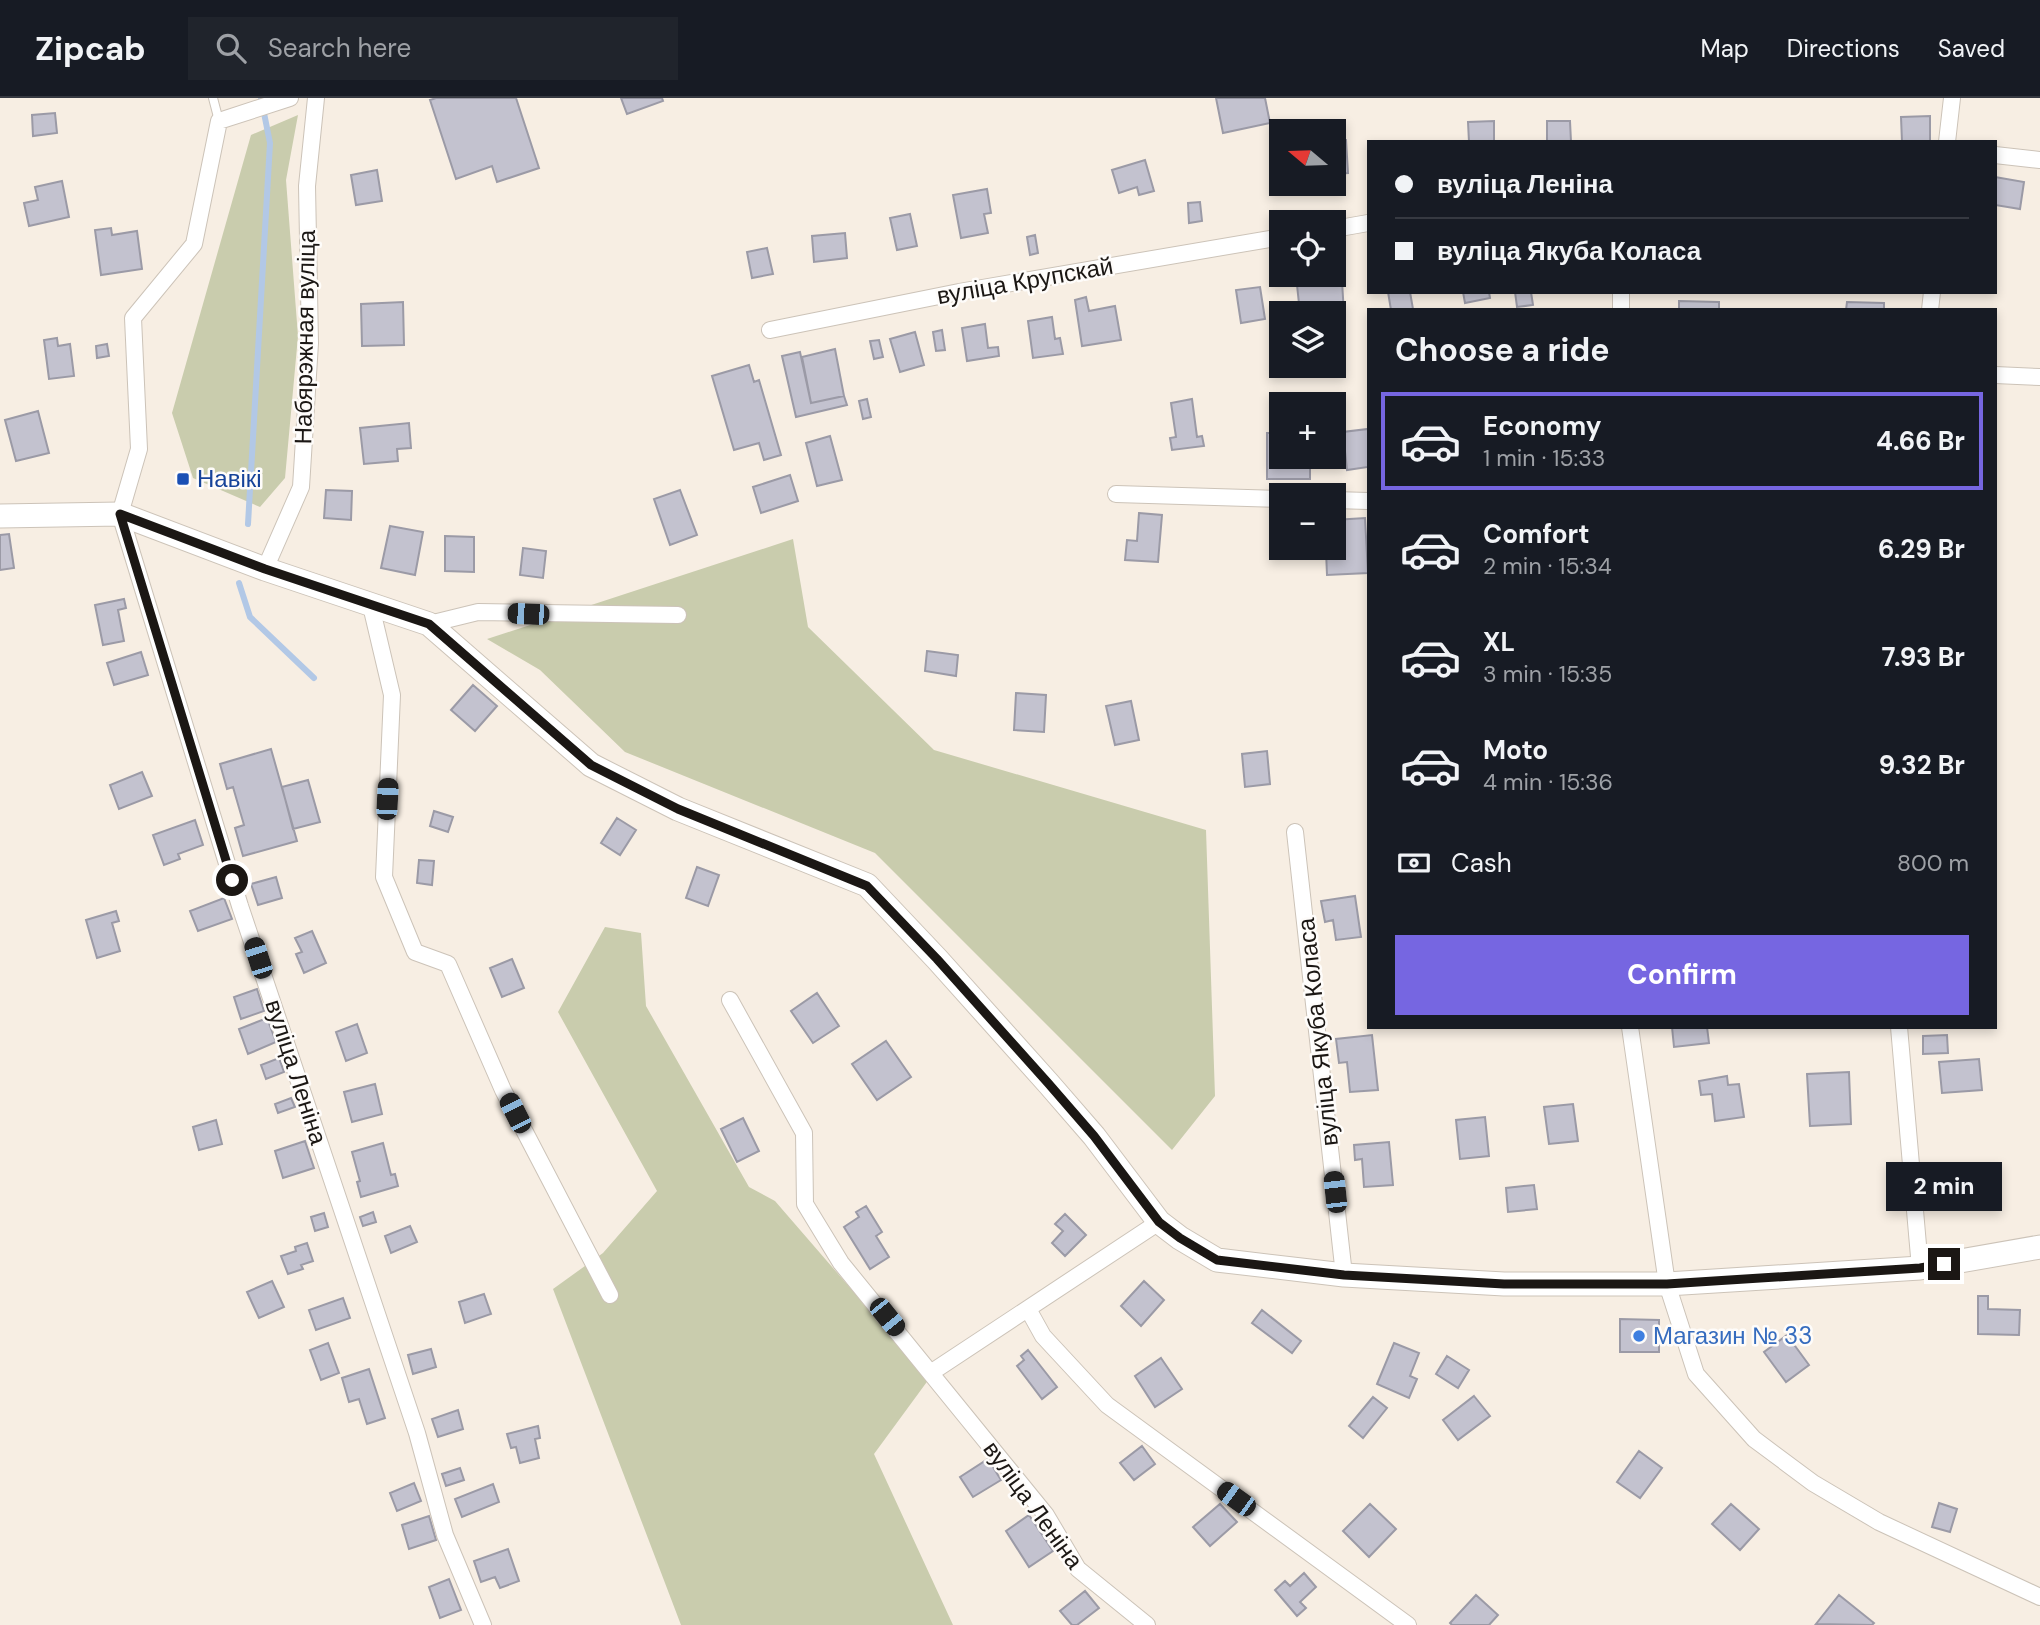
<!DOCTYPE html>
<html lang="en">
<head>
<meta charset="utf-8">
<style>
  :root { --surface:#171b24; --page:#20242c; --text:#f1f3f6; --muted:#9ea1a6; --line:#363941; --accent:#7666e1 }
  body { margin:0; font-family:"DM Sans",sans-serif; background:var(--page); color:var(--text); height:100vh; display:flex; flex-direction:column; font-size:26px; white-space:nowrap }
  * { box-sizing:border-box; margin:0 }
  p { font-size:23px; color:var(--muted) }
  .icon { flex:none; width:38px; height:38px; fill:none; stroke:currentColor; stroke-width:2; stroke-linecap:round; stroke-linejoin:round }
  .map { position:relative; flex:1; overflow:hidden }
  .drawer { position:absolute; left:1367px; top:210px; width:630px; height:721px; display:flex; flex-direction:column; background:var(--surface); border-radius:0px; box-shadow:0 4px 10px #0003 }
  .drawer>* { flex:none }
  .top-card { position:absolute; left:1367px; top:42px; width:630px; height:154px; border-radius:0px; box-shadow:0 4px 10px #0003; display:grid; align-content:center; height:154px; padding:0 28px; background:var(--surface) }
  .needle { width:46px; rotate:289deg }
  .buttons { position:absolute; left:1269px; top:21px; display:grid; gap:14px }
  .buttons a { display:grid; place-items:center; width:77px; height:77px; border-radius:0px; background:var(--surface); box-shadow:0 4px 10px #0003; font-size:35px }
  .end { position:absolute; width:32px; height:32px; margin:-16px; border:9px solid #1b1714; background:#fff; box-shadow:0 0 0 4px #fff }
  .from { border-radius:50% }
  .bubble { position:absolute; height:49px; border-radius:0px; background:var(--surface); box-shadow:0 4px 10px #0003; font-size:23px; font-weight:700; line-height:49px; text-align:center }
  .car { position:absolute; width:21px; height:42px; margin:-21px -10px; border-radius:9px; box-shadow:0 0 5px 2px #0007; background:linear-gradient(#222 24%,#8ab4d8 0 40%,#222 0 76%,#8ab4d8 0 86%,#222 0) }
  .top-card b { display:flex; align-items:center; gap:24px; height:66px; font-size:26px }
  .top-card b+b { border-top:2px solid var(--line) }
  .top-card i { width:18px; height:18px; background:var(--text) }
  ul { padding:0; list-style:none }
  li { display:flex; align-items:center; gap:21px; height:98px; margin:0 14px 10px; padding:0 14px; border:4px solid transparent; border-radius:0px }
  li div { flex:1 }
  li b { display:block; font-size:26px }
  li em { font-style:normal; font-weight:700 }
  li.selected { border-color:var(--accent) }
  li>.icon { width:63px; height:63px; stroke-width:1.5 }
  h2 { padding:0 28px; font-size:32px; line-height:84px }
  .pay { display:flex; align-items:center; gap:18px; height:77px; padding:0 28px; font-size:26px }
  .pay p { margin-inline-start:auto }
  .action { display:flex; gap:14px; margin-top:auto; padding:14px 28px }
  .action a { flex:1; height:80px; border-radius:0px; background:var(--accent); color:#fff; font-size:28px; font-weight:700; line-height:80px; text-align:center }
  header { display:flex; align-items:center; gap:42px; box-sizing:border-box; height:98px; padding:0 35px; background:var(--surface); border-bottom:2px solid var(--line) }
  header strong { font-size:33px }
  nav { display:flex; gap:38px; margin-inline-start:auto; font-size:24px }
  .search { width:490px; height:63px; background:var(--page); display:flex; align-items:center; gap:18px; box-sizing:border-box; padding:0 24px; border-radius:0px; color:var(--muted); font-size:26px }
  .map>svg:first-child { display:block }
  .green { fill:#c9ccad }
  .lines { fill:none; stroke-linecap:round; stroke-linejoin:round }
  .stream { stroke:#b2c8e6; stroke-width:6 }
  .building { fill:#c3c2cf; stroke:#9b9aa6; stroke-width:2 }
  .lane-casing { stroke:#ccc3b8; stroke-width:10 }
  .street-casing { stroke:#ccc3b8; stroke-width:18 }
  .secondary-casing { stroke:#ccc3b8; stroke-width:25 }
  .lane { stroke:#fff; stroke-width:8 }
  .street { stroke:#fff; stroke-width:16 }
  .secondary { stroke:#fff; stroke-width:23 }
  .route { stroke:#1b1714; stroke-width:9 }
  .transit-dot { fill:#1a4fb4; stroke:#fefcfa; stroke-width:2.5 }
  .shop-dot { fill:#3f7fe0; stroke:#fefcfa; stroke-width:2.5 }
  .labels { text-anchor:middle; stroke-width:5; stroke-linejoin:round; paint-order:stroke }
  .street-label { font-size:24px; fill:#1b1714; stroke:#fefcfa }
  .transit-label { font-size:24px; fill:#164399; stroke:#fefcfa; text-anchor:start }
  .shop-label { font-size:24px; fill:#366cbe; stroke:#fefcfa; text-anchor:start }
</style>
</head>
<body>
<header>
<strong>Zipcab</strong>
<div class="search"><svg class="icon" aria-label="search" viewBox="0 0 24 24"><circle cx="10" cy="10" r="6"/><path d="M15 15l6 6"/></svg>Search here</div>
<nav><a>Map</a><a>Directions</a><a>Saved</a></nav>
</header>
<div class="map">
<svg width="2040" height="1527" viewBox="0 0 2040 1527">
  <rect width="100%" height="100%" fill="#f7eee3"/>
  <path class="green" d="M298 17 286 82 298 238 285 380 260 409 193 380 172 315 251 37Z
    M793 441 808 529 934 652 1206 732 1215 998 1172 1052 875 755 625 654 540 572 487 541Z
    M605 829 641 835 646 908 749 1089 775 1103 929 1281 874 1356 953 1527H681L553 1191 603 1155 657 1093 558 914Z"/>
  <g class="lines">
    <path class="stream" d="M248 426 270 45 261 0
      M239 485 250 519 314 580"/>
  </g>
  <path class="building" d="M436 0H516L539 70 497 84 492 68 456 81 430 2Z
    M621 0H662L663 3 627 16Z
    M1216 0H1265L1270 25 1223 35Z
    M55 15 57 35 33 38 32 17Z
    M1930 18V44H1902L1901 19Z
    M1494 23V44H1469L1468 24Z
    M1547 23H1570L1571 44H1547Z
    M1346 42 1348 75 1334 76V43Z
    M1145 62 1154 93 1139 97 1137 89 1119 95 1112 72Z
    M377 72 382 103 356 107 351 77Z
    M1995 79 2024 84 2020 111 1995 107Z
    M62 83 69 119 29 128 24 105 38 102 35 89Z
    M987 91 991 115 984 116 988 135 961 140 953 97Z
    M1200 104 1202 123 1189 125 1188 105Z
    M910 116 917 148 897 152 890 120Z
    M111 130 112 137 137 133 142 171 101 177 95 132Z
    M845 135 847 160 814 164 812 138Z
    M1035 137 1038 155 1030 157 1027 139Z
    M767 150 773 176 752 180 747 154Z
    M1342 183 1344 216 1300 215 1297 187Z
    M1260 189 1265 221 1241 225 1236 192Z
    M1388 194H1410L1413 211 1391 212Z
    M1463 194H1489L1490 200 1465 205Z
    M1515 194H1531L1533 207 1517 209Z
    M1086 199 1089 213 1115 208 1121 242 1082 248 1075 202Z
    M1679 203 1719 204V212H1679Z
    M403 204 404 247 362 248 361 206Z
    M1847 204 1884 205V212H1846Z
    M1052 219 1055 241 1060 240 1063 256 1033 260 1028 223Z
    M985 226 988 250 998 249 999 258 967 263 962 230Z
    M942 232 945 252 936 253 933 234Z
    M915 234 924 267 900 274 890 241Z
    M57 240 58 248 70 246 74 278 49 281 44 242Z
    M879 242 883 259 874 261 870 243Z
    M107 246 109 258 97 260 96 248Z
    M835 251 844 298 811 305 802 259Z
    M800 254 811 305 844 298 847 307 796 319 782 258Z
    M749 267 754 284 759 282 781 357 764 362 759 345 734 352 712 278Z
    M867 301 871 319 863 321 859 303Z
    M1192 301 1197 339 1202 338 1204 348 1172 352 1170 340 1176 339 1171 305Z
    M38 313 49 355 16 363 5 322Z
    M409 325 411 350 397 351 398 363 364 366 360 330Z
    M1368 331V369L1347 372 1343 334Z
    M1267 335H1281V359H1310V381H1267Z
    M830 338 842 382 817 388 806 345Z
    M790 377 798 403 761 415 753 389Z
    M326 392 352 393 351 422 324 420Z
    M680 392 697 437 670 447 654 401Z
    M1139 415 1162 417 1158 464 1125 462 1127 442 1137 443Z
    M1365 420 1368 475 1327 477 1326 453 1336 452 1334 422Z
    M390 428 423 434 415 477 381 470Z
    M9 436 14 470 0 472V437Z
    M445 438 474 439V474L445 473Z
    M523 450 546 453 543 480 520 477Z
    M124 501 126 510 118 512 124 543 103 547 95 507Z
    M927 553 958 557 956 578 925 573Z
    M141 554 148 577 114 587 107 565Z
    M473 587 497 608 475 633 451 612Z
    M1016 595 1046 597 1044 634 1014 632Z
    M1131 603 1139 642 1115 647 1106 608Z
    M271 651 297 743 243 758 235 730 244 727 233 689 227 691 220 666Z
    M1267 653 1270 686 1245 689 1242 656Z
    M142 674 152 698 119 711 110 687Z
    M308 682 320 724 293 731 282 689Z
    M434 713 453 719 448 734 430 728Z
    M617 720 636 732 620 757 601 745Z
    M195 722 203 747 178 756 180 761 164 767 153 737Z
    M419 762 434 763 432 787 417 785Z
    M697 769 719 777 708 808 686 800Z
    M276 779 282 800 258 807 251 786Z
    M1355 798 1361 839 1336 842 1333 822 1325 824 1321 803Z
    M224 800 232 821 198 833 190 813Z
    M116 813 119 823 112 825 120 853 97 860 86 822Z
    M312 833 326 865 304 875 296 856 302 854 295 840Z
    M512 861 524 890 502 899 490 870Z
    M257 891 264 913 241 921 234 899Z
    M817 895 839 928 813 945 791 913Z
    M267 920 276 944 248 956 239 931Z
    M357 926 367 955 346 963 336 934Z
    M1672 929H1707L1709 945 1674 949Z
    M1372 937 1378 992 1350 994 1347 964 1339 965 1336 941Z
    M1947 937 1948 955 1923 956V938Z
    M886 943 911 979 877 1002 852 966Z
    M279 960 284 974 266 981 261 967Z
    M1979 961 1982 992 1942 995 1939 964Z
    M1849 974 1851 1026 1810 1028 1807 976Z
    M1727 978 1728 987 1739 986 1744 1019 1715 1023 1712 996 1701 997 1699 983Z
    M375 986 382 1016 352 1024 344 994Z
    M291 1000 295 1009 278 1015 275 1006Z
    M1573 1006 1578 1043 1549 1046 1544 1009Z
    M1485 1019 1489 1058 1460 1061 1456 1022Z
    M743 1020 759 1053 737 1064 721 1031Z
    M216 1022 222 1046 199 1052 193 1029Z
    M305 1043 314 1070 283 1080 275 1053Z
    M1389 1044 1393 1087 1364 1089 1362 1061 1355 1062 1354 1047Z
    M383 1045 391 1077 395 1076 398 1088 361 1099 357 1084 360 1083 352 1054Z
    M1534 1087 1537 1111 1508 1114 1506 1090Z
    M866 1108 882 1134 876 1138 889 1159 870 1171 844 1129 859 1119 856 1114Z
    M373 1114 376 1124 363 1128 360 1119Z
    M324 1115 328 1129 315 1133 311 1119Z
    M1065 1116 1086 1137 1065 1158 1052 1145 1063 1133 1055 1126Z
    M410 1128 417 1144 391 1155 385 1138Z
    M307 1145 313 1163 301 1167 303 1171 288 1176 281 1158 296 1153 295 1149Z
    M272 1183 284 1209 259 1220 247 1194Z
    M1144 1183 1164 1202 1141 1228 1121 1208Z
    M484 1196 491 1216 465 1225 459 1204Z
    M1978 1198H1988V1211L2020 1212 2019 1237 1978 1236Z
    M343 1200 350 1220 316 1232 309 1212Z
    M1262 1212 1301 1243 1292 1255 1252 1225Z
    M1620 1221 1659 1222V1254H1620Z
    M1787 1237 1809 1267 1786 1284 1764 1254Z
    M328 1245 339 1275 321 1282 310 1252Z
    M1394 1245 1419 1255 1410 1278 1417 1281 1409 1300 1377 1286Z
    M431 1251 436 1269 413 1276 408 1257Z
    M1028 1252 1057 1289 1042 1301 1017 1268 1024 1262 1021 1258Z
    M1447 1258 1469 1272 1458 1290 1436 1276Z
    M1161 1260 1182 1291 1155 1309 1135 1278Z
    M369 1271 385 1320 367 1326 359 1301 349 1304 342 1280Z
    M1474 1298 1490 1318 1458 1342 1443 1322Z
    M1373 1299 1387 1310 1363 1340 1349 1328Z
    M458 1312 463 1331 438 1339 432 1321Z
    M538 1328 540 1340 535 1341 539 1360 520 1365 516 1349 511 1350 507 1336Z
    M1142 1348 1155 1366 1134 1382 1120 1365Z
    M1639 1353 1662 1370 1640 1400 1617 1384Z
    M988 1361 1001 1382 973 1399 960 1379Z
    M460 1370 464 1382 446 1388 442 1376Z
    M414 1385 421 1403 397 1413 390 1395Z
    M493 1386 499 1404 462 1419 455 1401Z
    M1939 1405 1957 1411 1950 1434 1932 1429Z
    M1220 1406 1237 1424 1210 1448 1193 1429Z
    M1370 1406 1396 1431 1369 1459 1343 1433Z
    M1731 1406 1759 1431 1740 1452 1712 1426Z
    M1029 1417 1053 1453 1029 1469 1006 1433Z
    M429 1418 436 1442 409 1451 402 1427Z
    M508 1451 519 1483 500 1490 495 1479 481 1484 474 1463Z
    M1304 1475 1316 1489 1300 1504 1306 1510 1297 1518 1275 1492 1285 1483 1290 1488Z
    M449 1481 461 1512 440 1520 429 1489Z
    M1085 1493 1099 1510 1077 1527H1072L1060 1513Z
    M1476 1497 1498 1517 1489 1527H1452L1450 1525Z
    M1839 1497 1874 1525 1872 1527 1816 1526Z"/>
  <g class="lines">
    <defs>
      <path id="lane" d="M213 0 219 23"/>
      <path id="street" d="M290 0 219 23 194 146 133 220 139 351 120 416 240 808 417 1335 445 1437 483 1527
        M1947 44 1952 0
        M1995 57 2040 62
        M1334 131 1368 125
        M1621 212V194
        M1930 212 1932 194
        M770 232 959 194 1281 139
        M1995 277 2040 279
        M1116 396 1281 401
        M1334 402 1368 403
        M265 471 301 389 310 245 307 88 316 0
        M371 508 392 597 384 779 415 854 448 866 503 992 610 1197
        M429 526 478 514 678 517
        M1295 734 1344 1177
        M730 902 804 1035 805 1106 841 1165 1046 1417 1078 1471 1147 1527
        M1630 929 1667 1186 1696 1276 1754 1341 1813 1385 1879 1424 2040 1499
        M1899 929 1920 1170
        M1028 1211 1043 1238 1107 1307 1408 1527
        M932 1274 1159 1124"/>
      <path id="secondary" d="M0 418 120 416 265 471 429 526 591 667 678 711 867 787 937 861 1048 985 1094 1038 1159 1124 1180 1140 1217 1162 1344 1177 1504 1186H1667L1920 1170 2040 1149"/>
    </defs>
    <use href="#lane" class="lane-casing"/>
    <use href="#street" class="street-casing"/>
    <use href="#secondary" class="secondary-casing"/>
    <use href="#lane" class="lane"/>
    <use href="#street" class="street"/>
    <use href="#secondary" class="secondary"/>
  </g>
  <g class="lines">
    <path class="route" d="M232 782 120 416 265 471 429 526 591 667 678 711 867 788 937 861 1048 985 1094 1038 1159 1124 1180 1140 1217 1162 1344 1177 1504 1186H1667L1920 1170 1944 1166"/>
  </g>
  <rect class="transit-dot" x="176" y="374" width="14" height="14" rx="3.5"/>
  <circle class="shop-dot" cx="1639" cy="1238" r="7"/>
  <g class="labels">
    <g class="street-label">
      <text transform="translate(1025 183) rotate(-10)" y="8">вуліца Крупскай</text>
      <text transform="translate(305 239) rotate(-89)" y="8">Набярэжная вуліца</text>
      <text transform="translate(1318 934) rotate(-96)" y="8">вуліца Якуба Коласа</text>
      <text transform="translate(296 974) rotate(72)" y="8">вуліца Леніна</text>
      <text transform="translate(1033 1407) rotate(54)" y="8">вуліца Леніна</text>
    </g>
    <g class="transit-label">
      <text x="197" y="389">Навікі</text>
    </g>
    <g class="shop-label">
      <text x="1653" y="1246">Магазин № 33</text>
    </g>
  </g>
</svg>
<div class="buttons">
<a><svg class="needle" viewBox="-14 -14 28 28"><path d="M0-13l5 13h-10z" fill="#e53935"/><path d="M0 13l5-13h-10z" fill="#9ea1a6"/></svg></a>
<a><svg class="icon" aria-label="locate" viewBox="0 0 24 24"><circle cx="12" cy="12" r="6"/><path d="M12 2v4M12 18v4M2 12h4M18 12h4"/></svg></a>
<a><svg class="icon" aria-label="layers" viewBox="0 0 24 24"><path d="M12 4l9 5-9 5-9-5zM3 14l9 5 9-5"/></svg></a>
<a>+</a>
<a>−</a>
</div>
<i class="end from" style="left:232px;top:782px"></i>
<i class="end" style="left:1944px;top:1166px"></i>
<div class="bubble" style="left:1886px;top:1064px;width:116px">2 min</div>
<i class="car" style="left:528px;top:516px;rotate:272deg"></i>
<i class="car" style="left:387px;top:701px;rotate:3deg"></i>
<i class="car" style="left:258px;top:860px;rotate:342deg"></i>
<i class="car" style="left:515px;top:1015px;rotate:333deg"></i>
<i class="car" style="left:1335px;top:1094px;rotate:354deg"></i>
<i class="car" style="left:887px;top:1219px;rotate:141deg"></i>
<i class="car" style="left:1236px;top:1401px;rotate:306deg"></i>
<div class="top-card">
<b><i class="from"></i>вуліца Леніна</b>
<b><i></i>вуліца Якуба Коласа</b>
</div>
<section class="drawer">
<h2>Choose a ride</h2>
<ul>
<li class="selected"><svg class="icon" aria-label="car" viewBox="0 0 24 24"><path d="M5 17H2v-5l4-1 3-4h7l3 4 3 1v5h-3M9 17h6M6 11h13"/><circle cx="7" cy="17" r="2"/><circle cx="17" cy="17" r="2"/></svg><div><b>Economy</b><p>1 min · 15:33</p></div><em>4.66 Br</em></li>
<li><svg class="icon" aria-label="car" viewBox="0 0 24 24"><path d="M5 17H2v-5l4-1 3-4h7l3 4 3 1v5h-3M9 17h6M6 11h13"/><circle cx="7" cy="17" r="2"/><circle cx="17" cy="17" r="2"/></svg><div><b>Comfort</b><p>2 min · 15:34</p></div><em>6.29 Br</em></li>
<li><svg class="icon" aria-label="car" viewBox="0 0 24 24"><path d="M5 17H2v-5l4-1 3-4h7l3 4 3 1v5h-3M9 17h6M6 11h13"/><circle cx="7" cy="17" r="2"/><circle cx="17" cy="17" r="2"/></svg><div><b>XL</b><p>3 min · 15:35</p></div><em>7.93 Br</em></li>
<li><svg class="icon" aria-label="car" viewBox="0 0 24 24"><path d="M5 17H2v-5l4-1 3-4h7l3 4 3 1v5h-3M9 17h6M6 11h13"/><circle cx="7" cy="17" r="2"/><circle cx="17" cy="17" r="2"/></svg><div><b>Moto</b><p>4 min · 15:36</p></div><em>9.32 Br</em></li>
</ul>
<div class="pay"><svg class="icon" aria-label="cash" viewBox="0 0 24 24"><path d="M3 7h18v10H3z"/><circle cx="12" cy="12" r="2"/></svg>Cash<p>800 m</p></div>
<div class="action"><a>Confirm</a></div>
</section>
</div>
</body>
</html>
